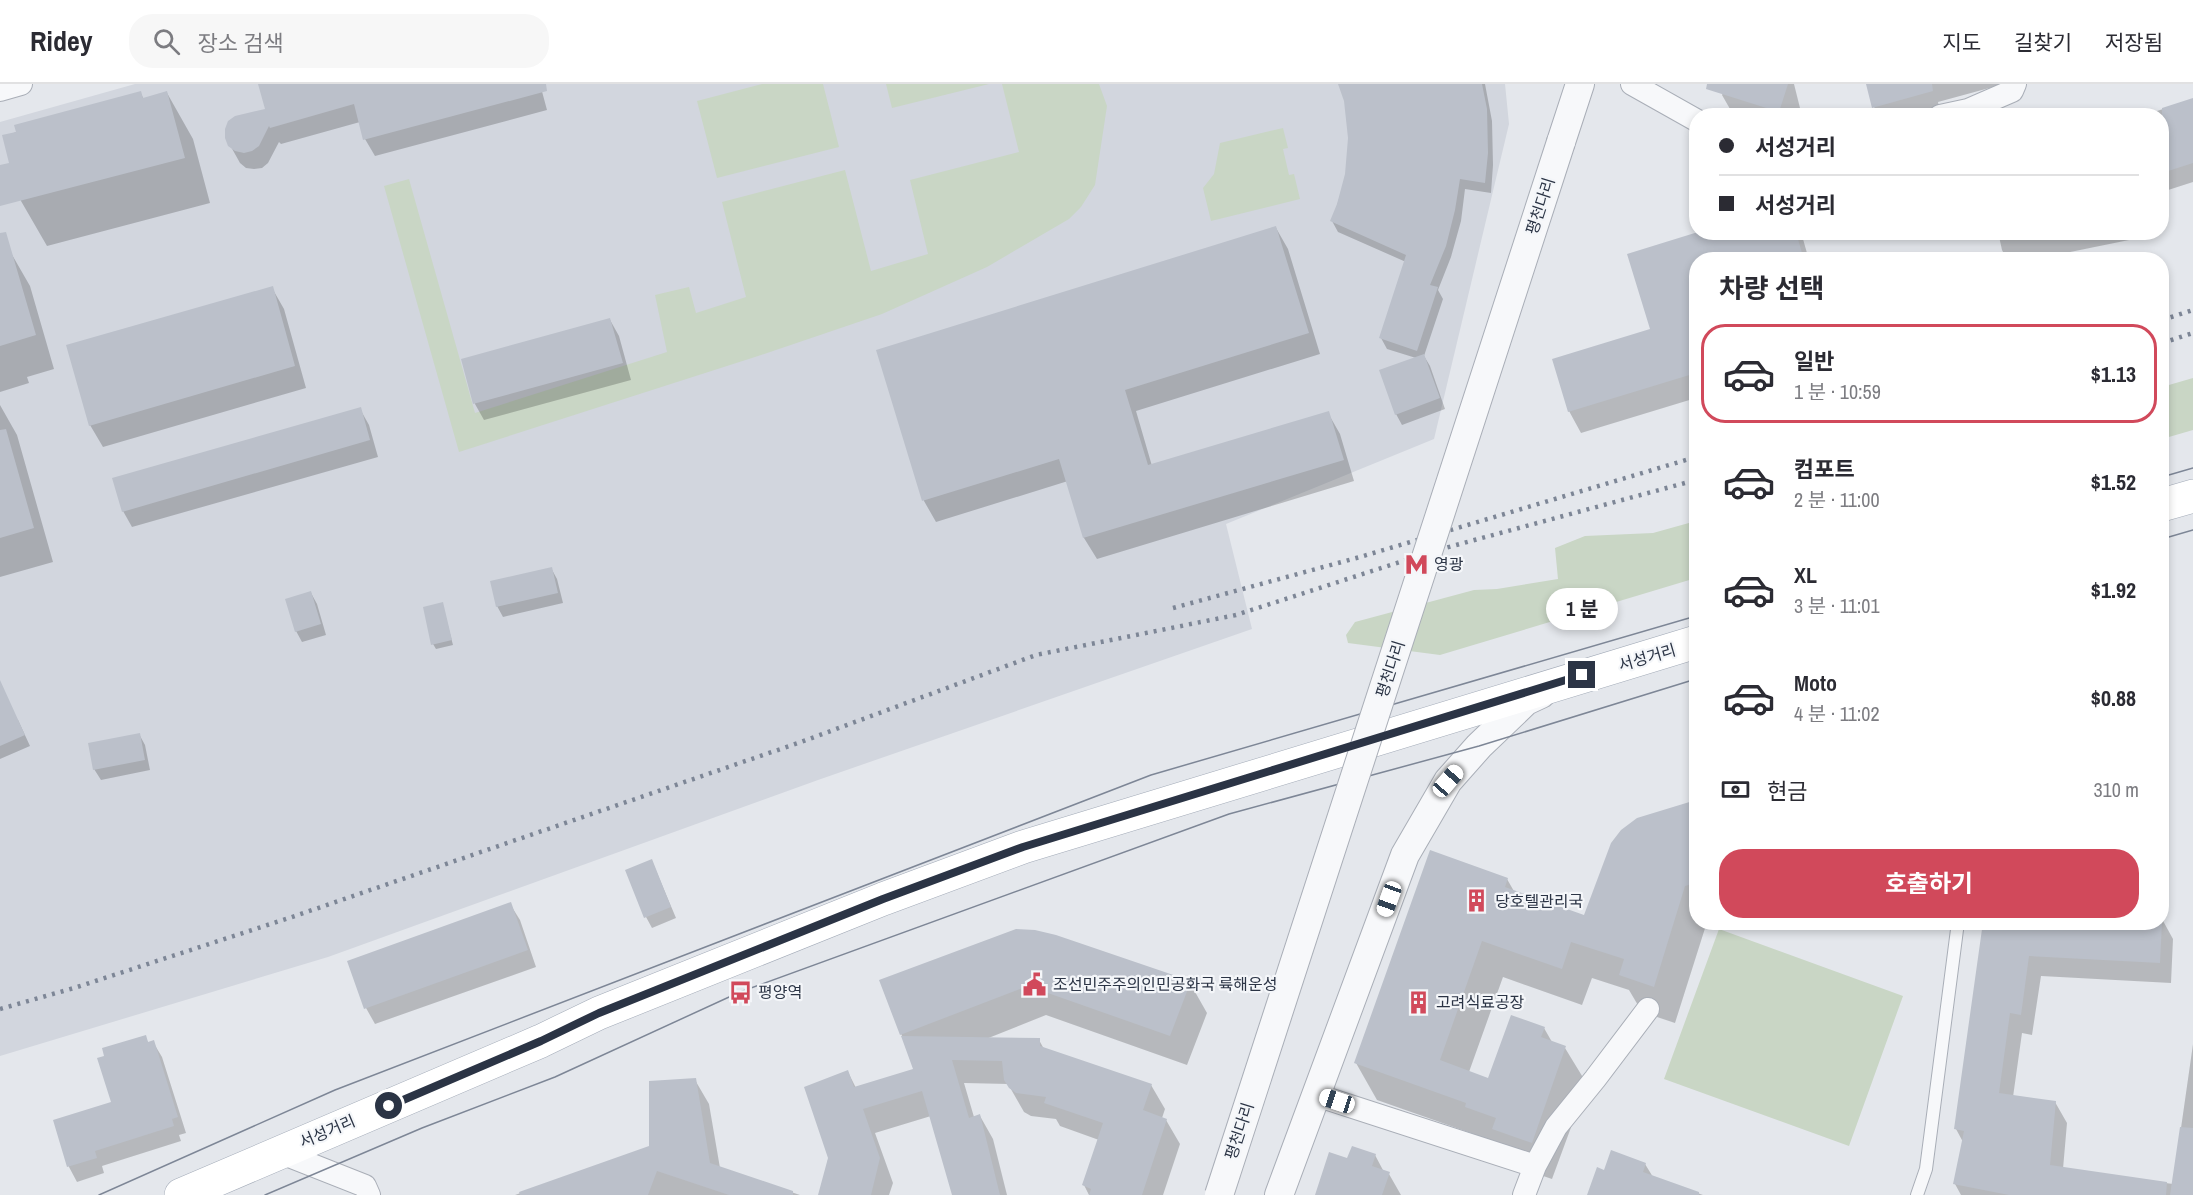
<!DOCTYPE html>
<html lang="ko">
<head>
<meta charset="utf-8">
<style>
  :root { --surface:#fff; --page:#f7f7f7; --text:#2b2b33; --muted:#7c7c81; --line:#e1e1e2; --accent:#d1495b }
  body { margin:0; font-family:"Archivo Narrow","Noto Sans KR",sans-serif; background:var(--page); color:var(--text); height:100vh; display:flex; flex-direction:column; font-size:22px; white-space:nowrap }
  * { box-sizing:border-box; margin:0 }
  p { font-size:20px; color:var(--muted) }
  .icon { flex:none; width:33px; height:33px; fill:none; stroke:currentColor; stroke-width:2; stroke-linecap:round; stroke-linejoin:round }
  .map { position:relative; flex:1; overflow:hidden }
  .sheet { position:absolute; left:1689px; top:168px; width:480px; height:678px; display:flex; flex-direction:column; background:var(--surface); border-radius:24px; box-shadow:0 3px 9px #0003 }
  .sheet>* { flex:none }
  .hud { position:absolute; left:1689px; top:24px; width:480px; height:132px; border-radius:24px; box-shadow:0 3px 9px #0003; display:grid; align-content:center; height:132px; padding:0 30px; background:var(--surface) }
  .end { position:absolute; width:27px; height:27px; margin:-14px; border:8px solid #2b3445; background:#fff; box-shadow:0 0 0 3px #fff }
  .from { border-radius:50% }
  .bubble { position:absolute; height:42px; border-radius:21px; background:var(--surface); box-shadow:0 3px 9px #0003; font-size:20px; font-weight:700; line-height:42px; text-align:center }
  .car { position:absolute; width:18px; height:36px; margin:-18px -9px; border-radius:8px; box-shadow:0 0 4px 2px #0007; background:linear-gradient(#fff 24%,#345 0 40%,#fff 0 76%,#345 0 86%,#fff 0) }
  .hud b { display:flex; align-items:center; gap:21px; height:57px; font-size:22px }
  .hud b+b { border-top:2px solid var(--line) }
  .hud i { width:15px; height:15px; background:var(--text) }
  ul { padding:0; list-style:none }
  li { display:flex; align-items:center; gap:18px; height:99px; margin:0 12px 9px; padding:0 18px; border:3px solid transparent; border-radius:24px }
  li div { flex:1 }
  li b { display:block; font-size:22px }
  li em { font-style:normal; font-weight:700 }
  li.active { border-color:var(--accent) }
  li>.icon { width:54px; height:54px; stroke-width:1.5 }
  h2 { padding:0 30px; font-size:27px; line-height:72px }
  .pay { display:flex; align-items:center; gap:15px; height:66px; padding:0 30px; font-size:22px }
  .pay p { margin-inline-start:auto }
  .cta { display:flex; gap:12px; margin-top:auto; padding:12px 30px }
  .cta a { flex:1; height:69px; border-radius:24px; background:var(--accent); color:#fff; font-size:24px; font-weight:700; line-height:69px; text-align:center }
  header { display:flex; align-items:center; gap:36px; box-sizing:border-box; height:84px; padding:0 30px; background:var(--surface); border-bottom:2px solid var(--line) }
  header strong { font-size:28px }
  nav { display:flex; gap:33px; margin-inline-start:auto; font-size:21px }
  .search { width:420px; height:54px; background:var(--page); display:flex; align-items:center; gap:15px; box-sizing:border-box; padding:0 21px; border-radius:24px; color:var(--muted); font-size:22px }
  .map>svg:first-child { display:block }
  .built { fill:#d2d6de }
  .green { fill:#c9d6c5 }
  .shadow { fill:#0003 }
  .building { fill:#bbc0ca }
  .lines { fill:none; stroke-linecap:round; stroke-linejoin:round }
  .service-casing { stroke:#a9aeb7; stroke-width:14 }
  .minor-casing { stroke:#a9aeb7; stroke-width:24 }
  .tertiary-casing { stroke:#a9aeb7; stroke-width:30 }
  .primary-casing { stroke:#a3abb8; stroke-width:34 }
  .service { stroke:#f7f8fa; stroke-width:12 }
  .minor { stroke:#f7f8fa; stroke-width:22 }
  .tertiary { stroke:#f7f8fa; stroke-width:28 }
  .primary { stroke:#fff; stroke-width:33 }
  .tram { stroke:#7d8696; stroke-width:1.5 }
  .rail { stroke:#7d8696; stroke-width:4.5; stroke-dasharray:3 6; stroke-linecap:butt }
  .tertiary-bridge-casing { stroke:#a9aeb7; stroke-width:30; stroke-linecap:butt }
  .tertiary-bridge { stroke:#f7f8fa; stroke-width:28 }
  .route { stroke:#2b3445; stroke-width:8 }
  .labels { text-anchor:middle; stroke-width:4.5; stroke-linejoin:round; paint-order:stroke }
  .street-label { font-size:16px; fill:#2b3445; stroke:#f4f6f9 }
  .poi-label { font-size:16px; fill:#2b3445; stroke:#f4f6f9; text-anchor:start }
</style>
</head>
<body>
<header>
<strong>Ridey</strong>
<div class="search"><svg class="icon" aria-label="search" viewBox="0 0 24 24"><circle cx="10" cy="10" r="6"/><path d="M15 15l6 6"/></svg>장소 검색</div>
<nav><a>지도</a><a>길찾기</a><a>저장됨</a></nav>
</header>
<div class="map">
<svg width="2193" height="1111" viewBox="0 0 2193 1111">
  <rect width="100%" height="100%" fill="#e4e7ec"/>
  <path class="built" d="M135 0H1505L1509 40 1434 355 1226 440 1252 545 818 696 328 873 0 972V38Z"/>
  <path class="green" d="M762 0H823L839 63 717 94 697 17Z
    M886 0H989L892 24Z
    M1002 0H1099L1107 22 1095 101 1081 123 1069 135 987 183 882 230 755 273 459 368 384 102 409 95 475 329 667 268 655 211 689 203 696 229 746 213 722 118 845 86 871 187 928 170 910 96 1019 68Z
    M1283 44 1288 64 1283 65 1289 91 1294 90 1300 115 1211 137 1203 104 1214 90 1220 59Z
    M2193 294V346L2162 355V303Z
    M1696 437V494L1440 571 1348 559 1346 551 1355 538 1474 506 1497 505 1558 495 1555 464 1585 452 1653 449Z
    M1719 845 1903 912 1849 1062 1664 995Z"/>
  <path class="shadow" d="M259 0H540L547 26 375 72 365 55 360 38 281 60 279 58 268 79 262 84 254 85 246 84 240 79 230 61 266 26Z
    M1340 0H1485L1492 37 1493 81 1491 109 1465 105 1461 137 1451 173 1438 206 1443 215 1424 272 1430 282 1445 325 1402 341 1396 330 1416 274 1387 265 1381 254 1406 178 1338 148 1332 137 1347 90 1350 54 1345 17Z
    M1727 0H1794L1802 32H1734L1722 11Z
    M1867 0H2004L1938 18 1941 32H1879L1874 23Z
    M140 9 144 15 167 9 193 55 210 119 47 162 21 117 4 52Z
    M2193 15V98L2162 108V32H2142Z
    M1276 144 1288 165 1320 270 1136 327 1152 382 1328 329 1340 350 1354 397 1097 475 1084 454 1068 397 936 438 924 417 878 267Z
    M1703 148H1801L1809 176H1696V314L1581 349 1569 327 1652 246Z
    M1998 148H2133L2134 155 2031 176H2007L2002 166Z
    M0 158 11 169 30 202 54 285 27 293 29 299 0 308Z
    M272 204 284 225 306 304 103 363 90 341Z
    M610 236 619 252 631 296 484 336 475 320 463 276Z
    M0 321 17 351 53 478 0 493Z
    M360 325 369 341 378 373 132 443 123 427Z
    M551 484 557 495 563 519 503 533 497 522Z
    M311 509 317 520 326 551 302 558 296 547Z
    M442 519 453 561 436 565 433 560Z
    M0 630 18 636 30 662 0 675Z
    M139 650 145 661 150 686 101 696 94 685Z
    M1696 717V838H1707L1675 939 1642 928 1629 906 1592 894 1582 921 1503 893 1469 988 1489 996 1544 944 1552 958 1565 964 1587 1000 1552 1095 1514 1082 1485 1054 1377 1016 1356 979 1507 795 1515 809 1585 833 1638 735Z
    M652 777 676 834 652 844 646 833Z
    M510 820 520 836 536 883 375 940 366 924Z
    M2162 835 2173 855 2171 899 2041 892 2032 951 2022 949 2013 1013 2055 1018 2067 1039 2063 1085 2173 1100 2193 960V1111H1961L1955 1100 1963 1058 1956 1045 1984 838H2162Z
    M881 897 1190 899 1207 929 1187 981 1046 931 986 955 1039 956 1044 965 1151 1001 1165 1025 1162 1034 1166 1036 1180 1060 1163 1111H1089L1084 1101 1099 1056 1060 1042 1056 1035 1031 1032 1024 1028 1008 1000 964 999 974 1033 980 1032 993 1055 1007 1111H953L931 1032 875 1049 893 1099 889 1111H820L848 988 856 1004 915 986Z
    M145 953 149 960 153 958 162 973 186 1049 179 1051 181 1057 102 1082 104 1089 77 1098 69 1083 55 1037 113 1019Z
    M695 996 709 1020 720 1084 800 1111H515L650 1063Z
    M1375 1071 1384 1088 1389 1090 1401 1111H1316L1348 1076Z
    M1645 1080 1653 1093 1703 1111H1589L1605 1087Z"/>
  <path class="building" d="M258 0H546L547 7 363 56 354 20 270 44 269 42 259 62 252 67 244 69 235 67 228 62 225 54V45L228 37 235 32 265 25Z
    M1338 0H1482L1487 25 1488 69 1485 99 1460 95 1455 126 1446 162 1430 201 1438 203 1417 267 1379 254 1406 171 1330 137 1337 120 1345 90 1348 54 1344 17Z
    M1707 0H1788L1779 28 1706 5Z
    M1866 0H1932L1933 7 1872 24Z
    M141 7 143 14 167 7 185 74 0 122V81L9 79 2 51 16 48 14 41Z
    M2193 14V79L2162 89V24Z
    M1276 142 1309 249 1125 306 1148 381 1329 327 1344 376 1083 454 1059 375 922 417 876 266Z
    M6 148 36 251 0 262V149Z
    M1698 148H1796L1804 176H1696V289L1568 328 1552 275 1650 245 1627 170Z
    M273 202 295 282 89 342 66 261Z
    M610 234 623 279 473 320 461 275Z
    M1424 270 1440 314 1395 331 1379 286Z
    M361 323 370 356 122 428 112 394Z
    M6 345 34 444 0 454V346Z
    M552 483 558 509 496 523 490 497Z
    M311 507 321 540 295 548 285 515Z
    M443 518 452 556 431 561 423 523Z
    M0 596 25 651 0 662Z
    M140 649 145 676 93 686 88 659Z
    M1696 716V799L1685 802 1654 903 1619 891 1624 875 1571 858 1562 885 1482 857 1440 976 1488 994 1511 931 1545 943 1541 953 1566 962 1532 1059 1492 1045 1496 1034 1465 1023 1466 1019 1354 979 1430 766 1508 794 1505 803 1584 831 1611 759 1621 746 1637 734Z
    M652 775 671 823 644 834 625 786Z
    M511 818 528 866 364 925 347 877Z
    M1983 838H2162L2160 879 2029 872 2021 931 2010 929 1999 1009 2056 1017 2050 1081 2167 1098 2166 1111H2009L1953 1100 1964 1047 1954 1045Z
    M1016 845 1035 846 1056 851 1191 897 1170 952 1028 902 900 951 879 896Z
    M146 951 148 958 154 956 178 1033 172 1035 174 1042 95 1067 97 1074 67 1083 53 1036 111 1018 97 974 104 972 102 964Z
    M901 952 1040 954V962L1152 1000 1143 1026 1167 1035 1142 1111H1089L1091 1105 1082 1101 1103 1039 1044 1019 1046 1013 1016 1009 1009 1004 1004 996 1002 977 952 976 969 1034 980 1030 1000 1111H952L922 1007 863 1025 880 1074 871 1111H818L828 1074 804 1003 848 986 854 1003 913 985Z
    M696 994 710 1079 793 1107V1111H729L657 1087 648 1111H520L519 1108 649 1062V997Z
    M2180 1043 2193 1044V1111H2170Z
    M1352 1062 1376 1070 1372 1082 1390 1088 1382 1111H1315L1329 1068 1347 1074Z
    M1611 1066 1646 1079 1643 1088 1699 1108V1111H1587L1597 1083 1604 1086Z"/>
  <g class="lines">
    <defs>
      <path id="service" d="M1917 1111 1926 1085 1958 838"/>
      <path id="minor" d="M1632 0 1696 36
        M0 6 21 0
        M1940 32 1968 26 2012 7 2015 0
        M1316 1011 1535 1082
        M279 1068 365 1102 369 1111
        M1524 1111 1535 1082 1556 1043 1595 995 1648 925"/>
      <path id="tertiary" d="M1561 58 1580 0
        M1279 1111 1405 771 1448 697 1479 662 1526 617 1541 610"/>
      <path id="primary" d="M2162 421 2193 412
        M181 1111 541 957 599 929 883 815 1023 763 1696 558"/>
    </defs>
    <use href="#service" class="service-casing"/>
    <use href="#minor" class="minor-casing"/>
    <use href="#tertiary" class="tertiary-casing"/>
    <use href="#primary" class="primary-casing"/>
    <use href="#service" class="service"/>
    <use href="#minor" class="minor"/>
    <use href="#tertiary" class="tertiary"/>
    <use href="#primary" class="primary"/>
    <path class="tram" d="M2162 393 2193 384
      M2162 455 2193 446
      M99 1111 335 1006 1151 691 1696 532
      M265 1111 422 1044 555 993 740 908 1229 730 1479 662 1696 595"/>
    <path class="rail" d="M2162 236 2193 226
      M2162 259 2193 249
      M1173 524 1360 473 1696 373
      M0 925 74 904 289 834 801 658 1036 571 1236 531 1434 467 1696 396"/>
    <defs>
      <path id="tertiary-bridge" d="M1219 1111 1561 58"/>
    </defs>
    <use href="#tertiary-bridge" class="tertiary-bridge-casing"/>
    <use href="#tertiary-bridge" class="tertiary-bridge"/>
  </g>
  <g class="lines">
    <path class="route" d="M389 1022 541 957 599 929 883 815 1023 763 1582 591"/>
  </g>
  <defs>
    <symbol id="metro-bare" viewBox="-9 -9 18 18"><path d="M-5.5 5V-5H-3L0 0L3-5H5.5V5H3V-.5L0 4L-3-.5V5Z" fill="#d1495b" stroke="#f4f6f9" stroke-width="2.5" paint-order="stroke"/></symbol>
    <symbol id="building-bare" viewBox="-9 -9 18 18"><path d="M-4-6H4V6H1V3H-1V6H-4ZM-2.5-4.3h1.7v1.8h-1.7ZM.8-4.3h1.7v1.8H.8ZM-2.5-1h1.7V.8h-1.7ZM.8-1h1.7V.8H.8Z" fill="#d1495b" stroke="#f4f6f9" stroke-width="2.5" paint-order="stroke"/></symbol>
    <symbol id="civic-bare" viewBox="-9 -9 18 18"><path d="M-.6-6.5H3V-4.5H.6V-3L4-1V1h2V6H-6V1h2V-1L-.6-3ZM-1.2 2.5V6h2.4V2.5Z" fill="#d1495b" stroke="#f4f6f9" stroke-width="2.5" paint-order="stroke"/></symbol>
    <symbol id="bus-bare" viewBox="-9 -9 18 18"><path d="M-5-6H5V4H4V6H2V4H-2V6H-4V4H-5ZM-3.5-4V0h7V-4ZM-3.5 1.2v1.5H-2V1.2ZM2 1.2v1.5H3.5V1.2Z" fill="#d1495b" stroke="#f4f6f9" stroke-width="2.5" paint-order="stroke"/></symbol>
  </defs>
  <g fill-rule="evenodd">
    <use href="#metro-bare" x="1400" y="464" width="33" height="33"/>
    <use href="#building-bare" x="1460" y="800" width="33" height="33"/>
    <use href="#civic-bare" x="1018" y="884" width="33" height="33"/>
    <use href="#bus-bare" x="724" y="892" width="33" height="33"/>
    <use href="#building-bare" x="1402" y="902" width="33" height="33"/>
  </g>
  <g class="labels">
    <g class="street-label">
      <text transform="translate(1540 122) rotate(-72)" y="6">평천다리</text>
      <text transform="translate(1647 573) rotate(-16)" y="6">서성거리</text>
      <text transform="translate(1390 585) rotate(-72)" y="6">평천다리</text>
      <text transform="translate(327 1047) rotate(-23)" y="6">서성거리</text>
      <text transform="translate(1239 1047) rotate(-72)" y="6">평천다리</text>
    </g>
    <g class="poi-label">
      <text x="1434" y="486">영광</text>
      <text x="1495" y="823">당호텔관리국</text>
      <text x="1053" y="906">조선민주주의인민공화국 륙해운성</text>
      <text x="758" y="914">평양역</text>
      <text x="1436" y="924">고려식료공장</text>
    </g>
  </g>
</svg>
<i class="end from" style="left:389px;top:1022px"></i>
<i class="end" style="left:1582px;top:591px"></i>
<div class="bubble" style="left:1546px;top:504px;width:72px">1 분</div>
<i class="car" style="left:1448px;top:697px;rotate:41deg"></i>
<i class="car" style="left:1389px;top:815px;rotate:200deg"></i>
<i class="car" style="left:1337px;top:1017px;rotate:288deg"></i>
<div class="hud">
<b><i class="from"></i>서성거리</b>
<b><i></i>서성거리</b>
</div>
<section class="sheet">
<h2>차량 선택</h2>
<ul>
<li class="active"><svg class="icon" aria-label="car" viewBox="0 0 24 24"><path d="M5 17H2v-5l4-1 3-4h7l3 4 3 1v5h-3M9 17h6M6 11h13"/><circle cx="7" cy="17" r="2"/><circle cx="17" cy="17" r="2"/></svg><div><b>일반</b><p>1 분 · 10:59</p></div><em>$1.13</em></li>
<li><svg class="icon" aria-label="car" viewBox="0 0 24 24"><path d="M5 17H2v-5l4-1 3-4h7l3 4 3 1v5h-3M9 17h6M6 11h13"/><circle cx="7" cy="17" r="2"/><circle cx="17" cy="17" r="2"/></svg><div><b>컴포트</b><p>2 분 · 11:00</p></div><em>$1.52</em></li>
<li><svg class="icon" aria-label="car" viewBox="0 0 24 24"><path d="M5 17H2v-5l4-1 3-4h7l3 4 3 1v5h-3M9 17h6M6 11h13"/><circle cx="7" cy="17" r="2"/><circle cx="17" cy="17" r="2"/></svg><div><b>XL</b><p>3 분 · 11:01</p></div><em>$1.92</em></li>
<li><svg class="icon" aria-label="car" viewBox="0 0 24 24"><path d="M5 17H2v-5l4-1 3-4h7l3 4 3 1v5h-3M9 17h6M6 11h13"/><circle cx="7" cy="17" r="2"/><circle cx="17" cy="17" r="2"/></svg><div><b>Moto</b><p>4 분 · 11:02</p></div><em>$0.88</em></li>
</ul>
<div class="pay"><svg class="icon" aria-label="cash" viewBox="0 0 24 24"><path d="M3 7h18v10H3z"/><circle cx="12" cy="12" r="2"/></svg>현금<p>310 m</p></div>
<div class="cta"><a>호출하기</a></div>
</section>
</div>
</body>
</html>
